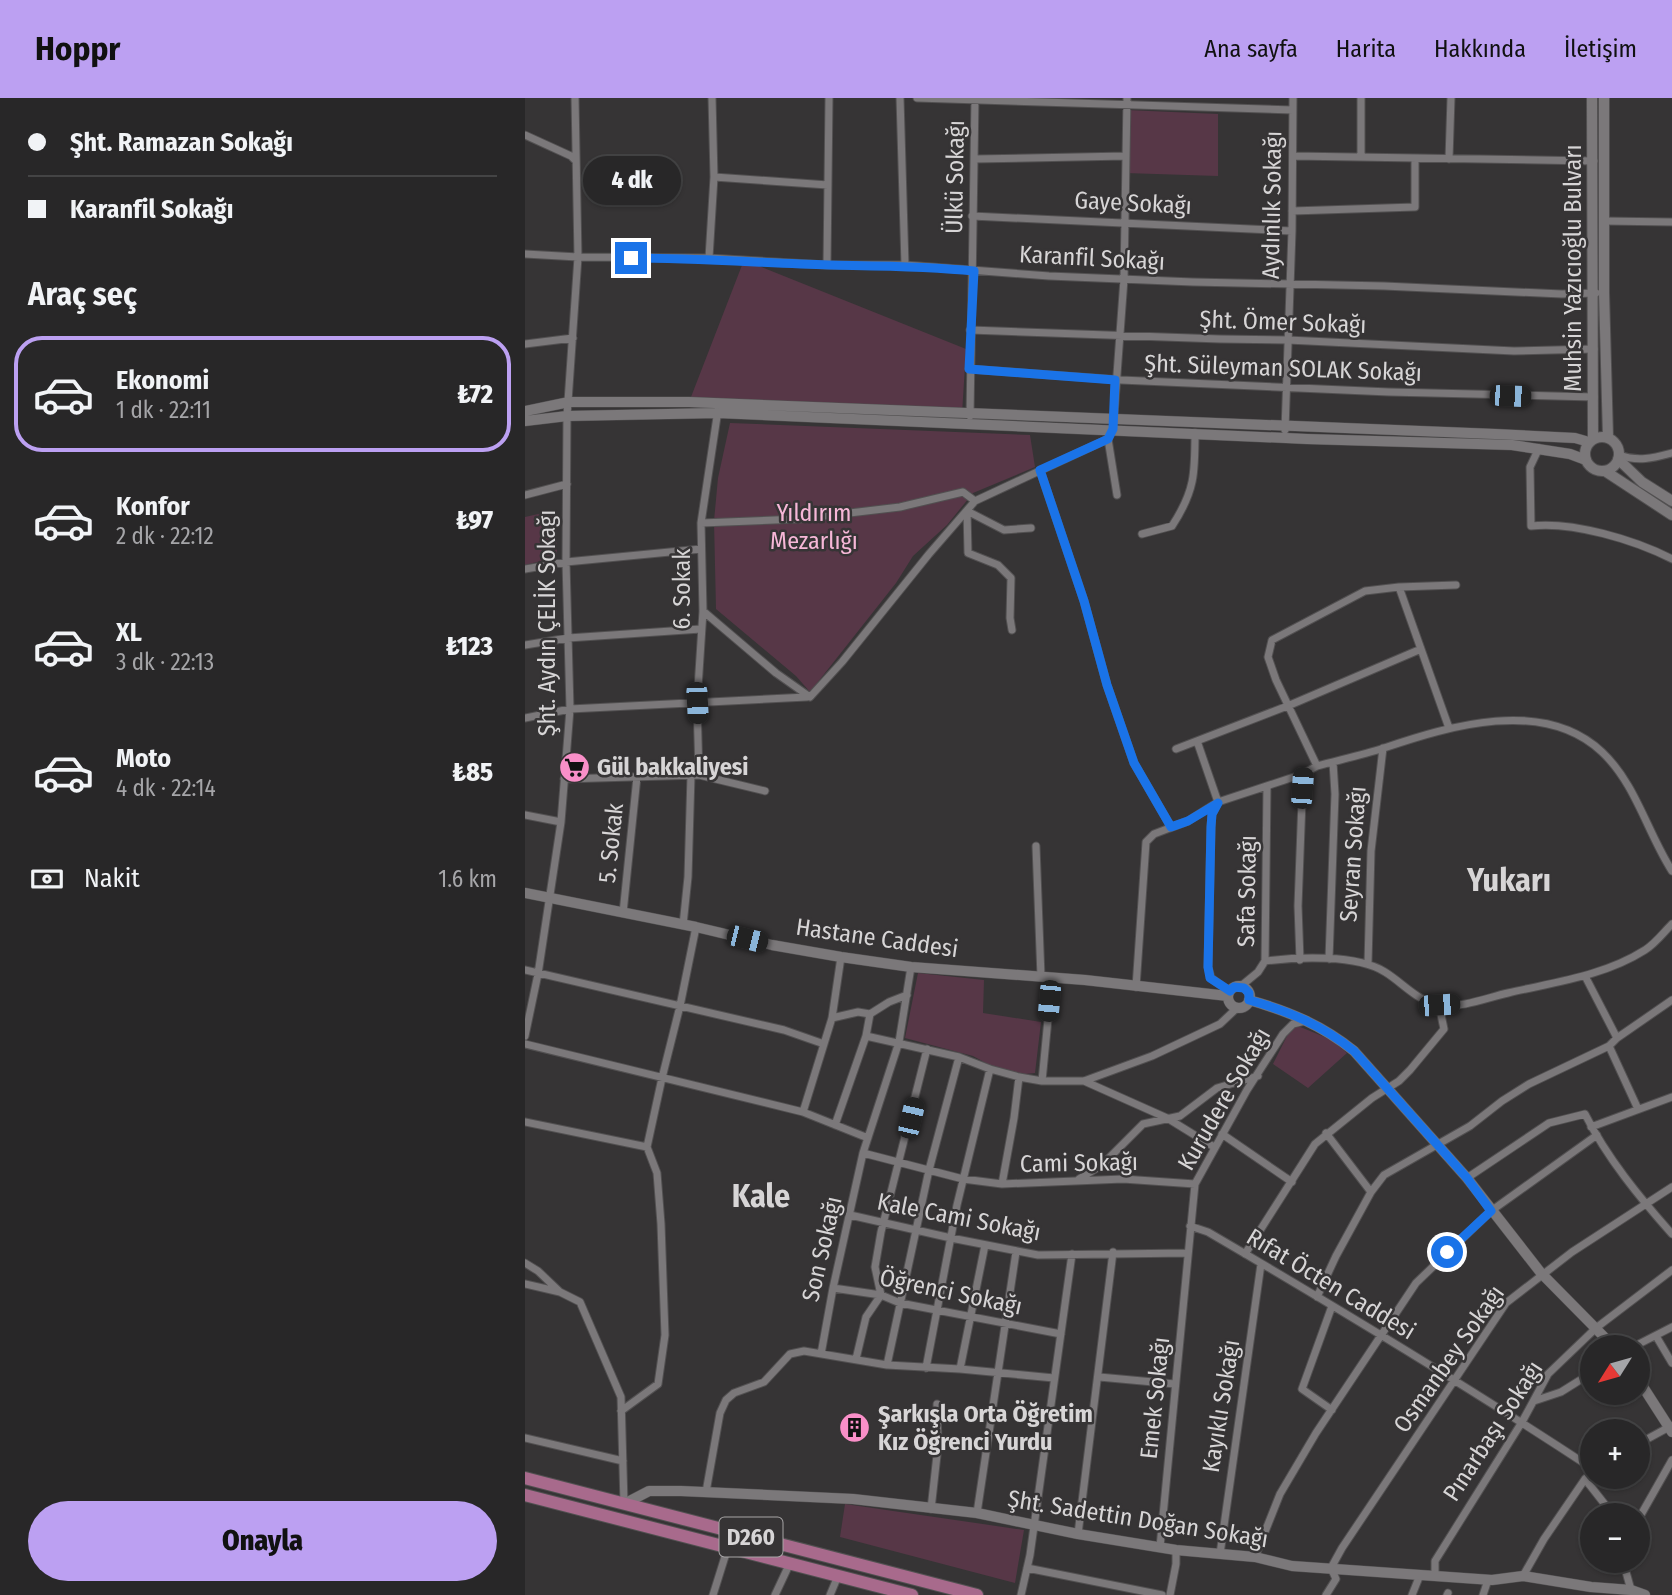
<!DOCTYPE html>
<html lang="tr">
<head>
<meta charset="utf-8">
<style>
  :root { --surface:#282728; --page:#302f30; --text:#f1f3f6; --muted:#a5a5a8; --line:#444445; --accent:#bca0f2 }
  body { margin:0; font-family:"Fira Sans Condensed",sans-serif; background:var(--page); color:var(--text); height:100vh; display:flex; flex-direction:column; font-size:26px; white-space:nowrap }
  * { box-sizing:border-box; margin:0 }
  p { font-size:23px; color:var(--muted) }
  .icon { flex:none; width:38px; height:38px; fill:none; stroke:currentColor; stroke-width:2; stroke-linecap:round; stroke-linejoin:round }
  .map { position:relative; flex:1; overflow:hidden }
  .sheet { display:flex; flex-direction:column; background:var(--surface); width:525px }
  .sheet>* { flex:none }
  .guide { display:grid; align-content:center; height:154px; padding:0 28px; background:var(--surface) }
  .needle { width:46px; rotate:233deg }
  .buttons { position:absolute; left:1055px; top:1237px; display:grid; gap:14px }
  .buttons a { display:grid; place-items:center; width:70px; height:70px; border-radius:50%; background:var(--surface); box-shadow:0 2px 5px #0004,0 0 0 2px var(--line); font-size:35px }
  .end { position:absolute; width:32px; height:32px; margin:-16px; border:9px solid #1a73e8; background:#fff; box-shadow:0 0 0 4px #fff }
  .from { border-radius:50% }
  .bubble { position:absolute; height:49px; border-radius:24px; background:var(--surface); box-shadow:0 2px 5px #0004,0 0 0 2px var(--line); font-size:23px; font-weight:800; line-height:49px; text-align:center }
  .car { position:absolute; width:21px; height:42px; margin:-21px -10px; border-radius:9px; box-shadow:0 0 5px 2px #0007; background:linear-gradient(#222 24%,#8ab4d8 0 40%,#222 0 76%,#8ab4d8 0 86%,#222 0) }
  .guide b { display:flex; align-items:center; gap:24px; height:66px; font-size:26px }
  .guide b+b { border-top:2px solid var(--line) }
  .guide i { width:18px; height:18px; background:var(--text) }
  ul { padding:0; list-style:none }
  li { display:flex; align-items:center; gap:21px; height:116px; margin:0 14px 10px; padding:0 14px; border:4px solid transparent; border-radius:28px }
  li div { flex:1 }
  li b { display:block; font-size:26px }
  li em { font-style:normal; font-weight:800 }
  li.selected { border-color:var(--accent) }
  li>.icon { width:63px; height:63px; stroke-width:1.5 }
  h2 { padding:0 28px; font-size:32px; line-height:84px }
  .pay { display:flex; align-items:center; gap:18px; height:77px; padding:0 28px; font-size:26px }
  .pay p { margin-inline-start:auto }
  .primary-button { display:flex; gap:14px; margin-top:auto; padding:14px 28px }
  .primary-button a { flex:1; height:80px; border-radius:42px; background:var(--accent); color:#111; font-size:28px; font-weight:800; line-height:80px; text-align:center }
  header { display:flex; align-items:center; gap:42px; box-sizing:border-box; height:98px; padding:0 35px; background:var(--accent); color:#111 }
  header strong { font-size:33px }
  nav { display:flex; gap:38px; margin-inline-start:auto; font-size:24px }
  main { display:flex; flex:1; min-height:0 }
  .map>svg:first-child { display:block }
  .green { fill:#573747 }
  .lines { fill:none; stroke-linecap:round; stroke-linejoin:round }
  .minor-casing { stroke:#525051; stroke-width:9 }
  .tertiary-casing { stroke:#525051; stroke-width:11 }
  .secondary-casing { stroke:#525051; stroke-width:12 }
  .trunk-casing { stroke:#525051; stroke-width:14 }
  .minor { stroke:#7b787a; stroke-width:7 }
  .tertiary { stroke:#7b787a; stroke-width:10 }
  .secondary { stroke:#7b787a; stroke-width:10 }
  .trunk { stroke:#a86a8c; stroke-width:12 }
  .route { stroke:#1a73e8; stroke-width:9 }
  .labels { text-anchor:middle; stroke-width:5; stroke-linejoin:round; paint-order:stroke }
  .shield { fill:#363435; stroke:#a7a5a6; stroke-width:2 }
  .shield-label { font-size:23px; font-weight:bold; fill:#d7d5d6 }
  .street-label { font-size:24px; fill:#d7d5d6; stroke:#363435 }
  .park-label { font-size:24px; fill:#f6b7d7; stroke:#363435 }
  .poi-label { font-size:24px; font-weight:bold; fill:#d7d5d6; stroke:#363435; text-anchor:start }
  .district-label { font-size:32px; font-weight:bold; fill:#d7d5d6; stroke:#363435 }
</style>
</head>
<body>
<header>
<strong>Hoppr</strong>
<nav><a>Ana sayfa</a><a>Harita</a><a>Hakkında</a><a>İletişim</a></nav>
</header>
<main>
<section class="sheet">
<div class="guide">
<b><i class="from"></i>Şht. Ramazan Sokağı</b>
<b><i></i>Karanfil Sokağı</b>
</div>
<h2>Araç seç</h2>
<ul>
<li class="selected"><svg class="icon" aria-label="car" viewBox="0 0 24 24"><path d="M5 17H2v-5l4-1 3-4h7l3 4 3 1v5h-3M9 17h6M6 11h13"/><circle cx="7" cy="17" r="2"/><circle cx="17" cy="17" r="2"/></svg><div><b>Ekonomi</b><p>1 dk · 22:11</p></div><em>₺72</em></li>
<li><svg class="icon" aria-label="car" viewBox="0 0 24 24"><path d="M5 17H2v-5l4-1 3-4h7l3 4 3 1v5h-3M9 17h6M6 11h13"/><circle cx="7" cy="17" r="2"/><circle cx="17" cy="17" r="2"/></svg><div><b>Konfor</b><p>2 dk · 22:12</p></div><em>₺97</em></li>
<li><svg class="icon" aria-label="car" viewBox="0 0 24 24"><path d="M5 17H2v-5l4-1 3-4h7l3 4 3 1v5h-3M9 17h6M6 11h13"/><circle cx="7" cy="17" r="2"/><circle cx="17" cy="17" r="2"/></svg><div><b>XL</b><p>3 dk · 22:13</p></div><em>₺123</em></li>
<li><svg class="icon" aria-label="car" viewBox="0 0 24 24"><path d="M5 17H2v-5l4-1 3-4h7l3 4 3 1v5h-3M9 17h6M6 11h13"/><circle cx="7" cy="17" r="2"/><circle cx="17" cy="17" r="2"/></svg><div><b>Moto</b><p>4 dk · 22:14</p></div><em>₺85</em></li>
</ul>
<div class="pay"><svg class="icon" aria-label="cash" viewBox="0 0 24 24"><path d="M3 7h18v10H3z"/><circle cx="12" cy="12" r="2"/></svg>Nakit<p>1.6 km</p></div>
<div class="primary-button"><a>Onayla</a></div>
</section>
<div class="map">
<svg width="1147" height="1497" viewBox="0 0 1147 1497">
  <rect width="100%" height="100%" fill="#363435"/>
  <path class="green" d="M601 12 693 16V78L600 75Z
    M219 162 441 251 437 316 166 299Z
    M205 325 505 337 510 369 448 395 422 427 388 458 371 485 285 594 271 578 191 511 189 423 193 380Z
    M31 412 32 459 0 467V419Z
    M393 875 459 882 458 915 516 924 510 975 500 976 470 970 448 958 380 940Z
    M768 926 807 942 822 955 783 990 748 966Z
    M320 1406 499 1432 490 1485 315 1439Z"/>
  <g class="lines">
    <defs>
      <path id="minor" d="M375 0 380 167
        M392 0 768 12
        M0 37 46 58 51 63
        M768 58 1069 63
        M836 59V0
        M449 61 601 58
        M924 61 926 0
        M189 79 303 87
        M767 113 890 109V60
        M447 118 767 133
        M1079 123 1147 124
        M0 156 53 159 184 160 302 167H380L524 178 668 184 859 188 1037 196 1071 195
        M184 160 189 79 187 0
        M302 167 304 0
        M445 232 695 241 763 242 989 253 1069 251
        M0 246 48 240
        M444 271 596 282 864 294 1069 299
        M445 318 450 0
        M760 332 767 133 768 0
        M583 341 592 397
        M1014 350 1005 369 1006 428C1047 423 1110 442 1147 461
        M1094 357C1113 364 1128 360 1147 355
        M515 372 559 503 582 587 609 665 646 729
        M0 397 42 386
        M176 425 274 421 375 409 438 394 450 403
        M617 436 647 428C670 393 670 375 670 335
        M0 471 41 464 176 451
        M178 513 251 575 285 599 317 564 404 456 450 403 583 341 588 331 599 181 602 0
        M487 532 485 520 486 480 473 467 443 455 442 413 479 432 506 430
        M0 547 43 540 176 531
        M0 620 45 611 282 599
        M924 630 874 489 931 487
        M672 643 693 704 687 716 686 729 683 869 686 880 704 893
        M651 651 765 607 896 551
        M792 668 751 582 743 559 747 542 840 493 874 489
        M174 677 172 605 178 513 176 425 193 312
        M39 681 174 677 240 693
        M0 717 36 724
        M511 748 516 879
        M98 815 112 679
        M158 827 163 779 166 677
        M804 861 810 696 808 664
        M775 862 773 808 778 676
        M740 863C772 859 832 856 860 874 878 885 893 904 915 907 938 910 961 900 983 895 1030 884 1079 878 1120 852 1130 846 1139 834 1147 826
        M843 865 846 753 858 650
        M0 872 259 932 299 946
        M1060 878 1092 940
        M716 888 733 874 740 863 742 688
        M611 889 621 744 629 736 663 723 693 704 778 676 792 668C814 662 837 657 859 650 924 628 1019 599 1077 654 1111 686 1122 734 1147 773
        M307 920 333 914 345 916
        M0 938 13 876 36 724 45 611 41 464 42 318 53 159 50 0
        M341 938 434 959 465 971 494 979 517 983H559L627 958 695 926 713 909
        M0 946 278 1014 343 1040
        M517 983 527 880
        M559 983 642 1020 689 1049
        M1113 1011 1084 948 1092 940 1147 902
        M278 1014 307 920 316 859
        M0 1024 122 1049
        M310 1027 341 938 345 916 364 904 382 897
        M1066 1029 1147 999
        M801 1035 846 1094
        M697 1036 767 1084
        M338 1055 438 1081 477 1086 598 1081 670 1086
        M942 1080 1024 1025 1060 1016C1082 1060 1115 1100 1147 1136
        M554 1081 577 1067 618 1026 655 1018 692 990 733 978
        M477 1086 489 1020 494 979
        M325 1117 426 1140 513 1157 662 1155
        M665 1128 683 1134C813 1210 942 1288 1068 1371
        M720 1156 790 1046 847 1000 874 983 885 972 919 931 914 907
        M0 1165 13 1173 35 1194
        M0 1186 35 1194 55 1204 96 1299 99 1406
        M308 1190 356 1197 375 1205 536 1236
        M792 1199 811 1158 846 1094 859 1077 945 1028 977 1003 1004 986 1084 948
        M1131 1238 1147 1265
        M1106 1250 1147 1229
        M296 1256 308 1190 338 1055 374 944 386 869
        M331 1261 341 1219 356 1197 350 1169 356 1134 402 951
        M362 1267 404 1072 434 959
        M401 1270 432 1107 465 971
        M435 1271 460 1147
        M574 1279 650 1286
        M1009 1303 1036 1294 1068 1274
        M807 1312 777 1291 807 1208
        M96 1313 133 1286 140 1237 136 1126 132 1075 122 1049 137 980 155 908 171 829
        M0 1340 98 1363
        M1113 1346 1146 1328
        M1060 1381 1089 1418
        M181 1394 195 1315 201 1302 209 1295 239 1284 265 1256 279 1253 362 1267 435 1271 529 1280
        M406 1411 413 1348 412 1306
        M452 1415 491 1154
        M1113 1422 1147 1362
        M553 1436 588 1154
        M635 1449 670 1086 722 992 758 936 768 926 780 923
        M695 1456 736 1166
        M730 1459 755 1396 791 1335 891 1185 966 1113 1072 1037
        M1098 1463 1106 1492
        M502 1470 637 1497
        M910 1477V1463L997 1324 1023 1276 1071 1230 1147 1172
        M998 1478 1019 1441 1060 1381 1068 1374
        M188 1497 203 1449
        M250 1497 265 1465
        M305 1497 313 1478
        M496 1497 505 1457 547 1156
        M645 1497 651 1466V1452
        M801 1497 811 1481 806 1470 817 1450 981 1205 1047 1154 1147 1089
        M887 1497 895 1477
        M922 1497 923 1495
        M958 1497 963 1482"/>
      <path id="tertiary" d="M0 313 44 304H164L970 336 1050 340 1064 344
        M0 323 42 318 193 315 782 341 987 347 1045 356 1061 362
        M0 795 171 829 247 847 316 859 386 869 560 882 703 898
        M703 899a11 11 0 1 1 22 0a11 11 0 1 1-22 0Z
        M724 902C763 913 797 927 829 953L942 1080 1016 1175 1090 1250
        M1113 1281 1147 1334
        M99 1406 124 1393H156L328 1401 452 1415 553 1436 651 1452 730 1459 767 1468 967 1482 998 1478 1066 1489 1106 1492 1120 1497"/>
      <path id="secondary" d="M1067 0 1068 340
        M1079 0V194L1083 339
        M1060 356a17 17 0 1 1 34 0a17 17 0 1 1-34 0Z
        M1093 361 1117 384 1147 403
        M1080 373 1147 417"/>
      <path id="trunk" d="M0 1380 452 1497
        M0 1397 387 1497"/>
    </defs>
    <use href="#minor" class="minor-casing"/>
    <use href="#tertiary" class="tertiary-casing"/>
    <use href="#secondary" class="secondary-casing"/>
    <use href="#trunk" class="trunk-casing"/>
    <use href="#minor" class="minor"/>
    <use href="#tertiary" class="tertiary"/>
    <use href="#secondary" class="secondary"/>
    <use href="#trunk" class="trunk"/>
  </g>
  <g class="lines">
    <path class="route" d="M106 160C172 160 238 165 304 167 353 168 400 168 449 173L444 271 590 282 588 331 583 341 515 372 559 503 582 587 609 665 646 729 663 723 693 705 687 716 686 729 683 869 685 880 705 893 709 889 719 890 724 895V902C763 913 797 927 829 953L942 1080 966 1113 922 1154"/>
  </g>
  <defs>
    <symbol id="supermarket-disc" viewBox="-11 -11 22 22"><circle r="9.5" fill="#f98fc8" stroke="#363435"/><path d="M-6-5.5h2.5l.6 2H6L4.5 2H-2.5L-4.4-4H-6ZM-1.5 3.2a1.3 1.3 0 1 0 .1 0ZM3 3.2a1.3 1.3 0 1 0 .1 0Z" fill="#111"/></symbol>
    <symbol id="building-disc" viewBox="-11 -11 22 22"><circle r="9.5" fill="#f98fc8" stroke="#363435"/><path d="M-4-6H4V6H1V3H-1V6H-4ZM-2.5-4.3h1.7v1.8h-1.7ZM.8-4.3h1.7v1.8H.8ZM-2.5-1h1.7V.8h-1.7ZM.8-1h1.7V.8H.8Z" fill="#111"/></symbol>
  </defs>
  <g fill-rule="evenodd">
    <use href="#supermarket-disc" x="32" y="652" width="35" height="35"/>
    <use href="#building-disc" x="312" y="1312" width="35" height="35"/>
  </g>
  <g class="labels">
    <rect class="shield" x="194.5" y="1419.5" width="63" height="39" rx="5"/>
    <g class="shield-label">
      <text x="226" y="1447">D260</text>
    </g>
    <g class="street-label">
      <text transform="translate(430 79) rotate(-89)" y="8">Ülkü Sokağı</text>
      <text transform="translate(608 105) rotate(3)" y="8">Gaye Sokağı</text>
      <text transform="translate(747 107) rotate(-89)" y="8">Aydınlık Sokağı</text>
      <text transform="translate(567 160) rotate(3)" y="8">Karanfil Sokağı</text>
      <text transform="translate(1048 170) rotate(-90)" y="8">Muhsin Yazıcıoğlu Bulvarı</text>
      <text transform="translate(758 224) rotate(2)" y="8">Şht. Ömer Sokağı</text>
      <text transform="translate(758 270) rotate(2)" y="8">Şht. Süleyman SOLAK Sokağı</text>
      <text transform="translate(157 491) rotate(-90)" y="8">6. Sokak</text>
      <text transform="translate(22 525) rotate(-90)" y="8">Şht. Aydın ÇELİK Sokağı</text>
      <text transform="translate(86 745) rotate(-84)" y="8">5. Sokak</text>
      <text transform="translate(828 756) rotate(-86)" y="8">Seyran Sokağı</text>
      <text transform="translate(722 793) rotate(-89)" y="8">Safa Sokağı</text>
      <text transform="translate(352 840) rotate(8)" y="8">Hastane Caddesi</text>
      <text transform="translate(699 1001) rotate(-60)" y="8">Kurudere Sokağı</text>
      <text transform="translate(554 1065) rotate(-1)" y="8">Cami Sokağı</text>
      <text transform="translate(434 1119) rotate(11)" y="8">Kale Cami Sokağı</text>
      <text transform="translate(297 1151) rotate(-77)" y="8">Son Sokağı</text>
      <text transform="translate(806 1186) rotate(31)" y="8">Rıfat Öcten Caddesi</text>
      <text transform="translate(426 1194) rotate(12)" y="8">Öğrenci Sokağı</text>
      <text transform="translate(924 1261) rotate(-55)" y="8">Osmanbey Sokağı</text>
      <text transform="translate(630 1300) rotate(-84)" y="8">Emek Sokağı</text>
      <text transform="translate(696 1308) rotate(-81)" y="8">Kayıklı Sokağı</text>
      <text transform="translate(968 1333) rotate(-57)" y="8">Pınarbaşı Sokağı</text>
      <text transform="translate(613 1421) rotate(9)" y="8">Şht. Sadettin Doğan Sokağı</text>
    </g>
    <g class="park-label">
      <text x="289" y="423">Yıldırım<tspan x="289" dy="28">Mezarlığı</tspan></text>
    </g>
    <g class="poi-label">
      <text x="72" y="677">Gül bakkaliyesi</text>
      <text x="353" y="1324">Şarkışla Orta Öğretim<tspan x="353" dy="28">Kız Öğrenci Yurdu</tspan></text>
    </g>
    <g class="district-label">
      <text x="984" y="793">Yukarı</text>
      <text x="236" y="1109">Kale</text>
    </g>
  </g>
</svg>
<div class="buttons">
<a><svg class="needle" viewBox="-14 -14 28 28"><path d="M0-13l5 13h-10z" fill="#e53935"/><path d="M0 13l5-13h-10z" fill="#a5a5a8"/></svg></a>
<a>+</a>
<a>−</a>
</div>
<i class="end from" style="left:922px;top:1154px"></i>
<i class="end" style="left:106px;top:160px"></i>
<div class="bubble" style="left:58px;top:58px;width:98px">4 dk</div>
<i class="car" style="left:985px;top:298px;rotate:92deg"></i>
<i class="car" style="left:172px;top:605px;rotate:177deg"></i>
<i class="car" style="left:777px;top:690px;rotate:4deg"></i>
<i class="car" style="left:222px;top:841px;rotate:104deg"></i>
<i class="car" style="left:524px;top:903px;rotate:185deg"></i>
<i class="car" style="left:914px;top:907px;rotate:86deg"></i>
<i class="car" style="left:386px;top:1020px;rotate:13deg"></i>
</div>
</main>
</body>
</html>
